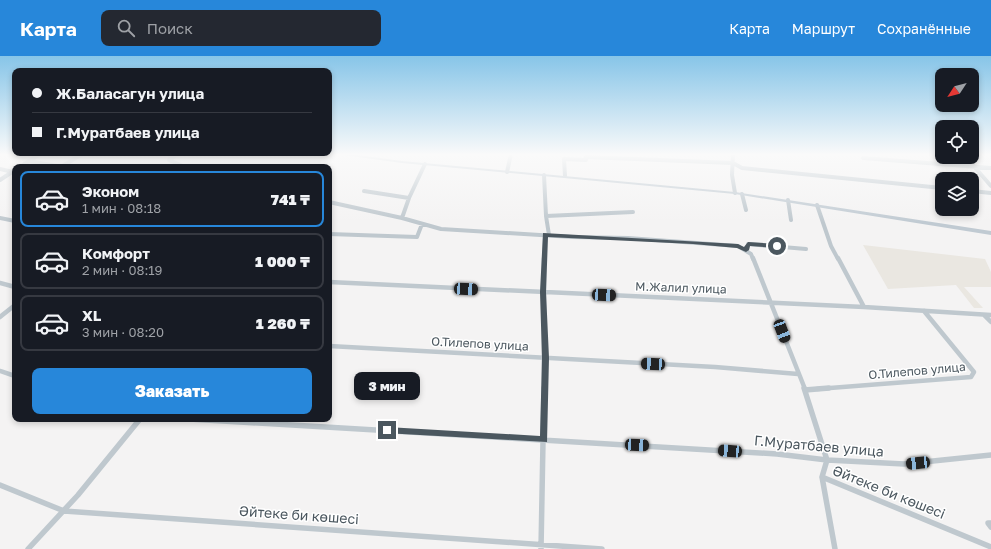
<!DOCTYPE html>
<html lang="ru">
<head>
<meta charset="utf-8">
<style>
  :root { --surface:#171b24; --page:#242831; --text:#f1f3f6; --muted:#9ea1a6; --line:#363941; --accent:#2787da }
  body { margin:0; font-family:"Golos Text",sans-serif; background:var(--page); color:var(--text); height:100vh; display:flex; flex-direction:column; font-size:15px; white-space:nowrap }
  * { box-sizing:border-box; margin:0 }
  p { font-size:13px; color:var(--muted) }
  .icon { flex:none; width:22px; height:22px; fill:none; stroke:currentColor; stroke-width:2; stroke-linecap:round; stroke-linejoin:round }
  .map { position:relative; flex:1; overflow:hidden }
  .side { position:absolute; left:12px; top:108px; width:320px; height:258px; display:flex; flex-direction:column; background:var(--surface); border-radius:8px; box-shadow:0 2px 6px #0003 }
  .side>* { flex:none }
  .top-card { position:absolute; left:12px; top:12px; width:320px; height:88px; border-radius:8px; box-shadow:0 2px 6px #0003; display:grid; align-content:center; height:88px; padding:0 20px; background:var(--surface) }
  .needle { width:26px; rotate:234deg }
  .fabs { position:absolute; left:935px; top:12px; display:grid; gap:8px }
  .fabs a { display:grid; place-items:center; width:44px; height:44px; border-radius:8px; background:var(--surface); box-shadow:0 2px 6px #0003; font-size:20px }
  .end { position:absolute; width:18px; height:18px; margin:-9px; border:5px solid #4b575f; background:#fff; box-shadow:0 0 0 2px #fff }
  .from { border-radius:50% }
  .bubble { position:absolute; height:28px; border-radius:8px; background:var(--surface); box-shadow:0 2px 6px #0003; font-size:13px; font-weight:800; line-height:28px; text-align:center }
  .car { position:absolute; width:12px; height:24px; margin:-12px -6px; border-radius:5px; box-shadow:0 0 3px 1px #0007; background:linear-gradient(#222 24%,#8ab4d8 0 40%,#222 0 76%,#8ab4d8 0 86%,#222 0) }
  .top-card b { display:flex; align-items:center; gap:14px; height:38px; font-size:15px }
  .top-card b+b { border-top:1px solid var(--line) }
  .top-card i { width:10px; height:10px; background:var(--text) }
  ul { padding:7px 0 0; list-style:none }
  li { display:flex; align-items:center; gap:12px; height:56px; margin:0 8px 6px; padding:0 12px; border:2px solid var(--line); border-radius:8px }
  li div { flex:1 }
  li b { display:block; font-size:15px }
  li em { font-style:normal; font-weight:800 }
  li.current { border-color:var(--accent) }
  li>.icon { width:36px; height:36px; stroke-width:1.5 }
  .action { display:flex; gap:8px; margin-top:auto; padding:8px 20px }
  .action a { flex:1; height:46px; border-radius:8px; background:var(--accent); color:#fff; font-size:16px; font-weight:800; line-height:46px; text-align:center }
  header { display:flex; align-items:center; gap:24px; box-sizing:border-box; height:56px; padding:0 20px; background:var(--accent); color:#fff }
  header strong { font-size:19px }
  nav { display:flex; gap:22px; margin-inline-start:auto; font-size:14px }
  .search { width:280px; height:36px; background:var(--page); display:flex; align-items:center; gap:10px; box-sizing:border-box; padding:0 14px; border-radius:8px; color:var(--muted); font-size:15px }
  .map>svg:first-child { display:block }
  .commercial { fill:#eae7e1 }
  .lines { fill:none; stroke-linecap:round; stroke-linejoin:round }
  .street-far2 { stroke:#bfc8ce; stroke-width:4 }
  .street-far1 { stroke:#bfc8ce; stroke-width:4.5 }
  .street { stroke:#bfc8ce; stroke-width:5.5 }
  .secondary { fill:#c0cad2; fill-rule:evenodd }
  .route { fill:#4b575f }
  .labels { text-anchor:middle; stroke-width:3; stroke-linejoin:round; paint-order:stroke }
  .street-label { font-size:12px; fill:#4b575f; stroke:#fff }
  .near-street-label { font-size:14px; fill:#4b575f; stroke:#fff }
</style>
</head>
<body>
<header>
<strong>Карта</strong>
<div class="search"><svg class="icon" aria-label="search" viewBox="0 0 24 24"><circle cx="10" cy="10" r="6"/><path d="M15 15l6 6"/></svg>Поиск</div>
<nav><a>Карта</a><a>Маршрут</a><a>Сохранённые</a></nav>
</header>
<div class="map">
<svg width="991" height="493" viewBox="0 0 991 493">
  <rect width="100%" height="100%" fill="#f4f3f3"/>
  <path class="commercial" d="M863 189 985 203 991 216V231H964L983 252H974L956 229 888 233Z"/>
  <g class="lines">
    <path class="street-far2" d="M178 98 169 104 185 111
      M733 98 732 119 735 137
      M966 101 991 130
      M863 102 991 112
      M28 105 63 111
      M20 111 40 98
      M61 111 82 98
      M0 113 13 116
      M507 116 511 98
      M544 119 546 160
      M565 120 564 103 586 104V101L733 107 742 112 942 132
      M0 124 15 114
      M364 135 409 142 425 108
      M972 135 991 137
      M742 138 746 154
      M788 144 791 164
      M329 146 402 162 441 173 572 181 628 182 738 190 751 198 753 203
      M817 149 831 190 838 203
      M0 162 15 165
      M402 162 409 142
      M329 178 417 181 422 168
      M549 179 546 160 633 156
      M747 194 748 188 806 193
      M544 203 545 179"/>
    <path class="street-far1" d="M544 202V333
      M753 202 805 333
      M838 202 864 251
      M329 226 864 251 991 259
      M0 227 15 231
      M984 259 991 266
      M0 261 15 249
      M329 290 715 311 798 318
      M0 315 15 320
      M817 333 971 321 974 316 924 255"/>
    <path class="street" d="M804 332 827 404 822 421 835 493
      M805 334 829 332
      M189 363 777 398 827 404 904 408 991 399
      M822 421 991 491
      M0 429 64 455 602 493
      M991 467H988L991 471
      M28 493 78 439 140 363
      M541 493 544 332"/>
    <path class="secondary" d="M341 98H350L402 105 735 136 991 175V179L735 138 402 107 343 99Z"/>
  </g>
  <linearGradient id="sky" x2="0" y2="1"><stop stop-color="#87c5e8"/><stop offset="0.59" stop-color="#fafafa"/><stop offset="1" stop-color="#fafafa" stop-opacity="0"/></linearGradient>
  <rect width="991" height="167" fill="url(#sky)"/>
  <path class="route" d="M543 177 738 188 744 191 748 186 777 188 780 190 777 192 750 190 749 194 746 196 737 192 693 188 548 181 546 236 549 302 547 386 384 377V372L387 371 540 380 542 302 540 236Z"/>
  <g class="labels">
    <g class="street-label">
      <text transform="translate(681 232) rotate(2)" y="4">М.Жалил улица</text>
      <text transform="translate(480 288) rotate(3)" y="4">О.Тилепов улица</text>
      <text transform="translate(917 315) rotate(-5)" y="4">О.Тилепов улица</text>
    </g>
    <g class="near-street-label">
      <text transform="translate(819 390) rotate(5)" y="5">Г.Муратбаев улица</text>
      <text transform="translate(889 436) rotate(22)" y="5">Әйтеке би көшесі</text>
      <text transform="translate(299 459) rotate(4)" y="5">Әйтеке би көшесі</text>
    </g>
  </g>
</svg>
<div class="fabs">
<a><svg class="needle" viewBox="-14 -14 28 28"><path d="M0-13l5 13h-10z" fill="#e53935"/><path d="M0 13l5-13h-10z" fill="#9ea1a6"/></svg></a>
<a><svg class="icon" aria-label="locate" viewBox="0 0 24 24"><circle cx="12" cy="12" r="6"/><path d="M12 2v4M12 18v4M2 12h4M18 12h4"/></svg></a>
<a><svg class="icon" aria-label="layers" viewBox="0 0 24 24"><path d="M12 4l9 5-9 5-9-5zM3 14l9 5 9-5"/></svg></a>
</div>
<i class="end from" style="left:777px;top:190px"></i>
<i class="end" style="left:387px;top:374px"></i>
<div class="bubble" style="left:354px;top:316px;width:66px">3 мин</div>
<i class="car" style="left:466px;top:233px;rotate:93deg"></i>
<i class="car" style="left:604px;top:239px;rotate:93deg"></i>
<i class="car" style="left:782px;top:275px;rotate:159deg"></i>
<i class="car" style="left:653px;top:308px;rotate:273deg"></i>
<i class="car" style="left:637px;top:389px;rotate:93deg"></i>
<i class="car" style="left:730px;top:395px;rotate:274deg"></i>
<i class="car" style="left:918px;top:407px;rotate:264deg"></i>
<div class="top-card">
<b><i class="from"></i>Ж.Баласагун улица</b>
<b><i></i>Г.Муратбаев улица</b>
</div>
<section class="side">
<ul>
<li class="current"><svg class="icon" aria-label="car" viewBox="0 0 24 24"><path d="M5 17H2v-5l4-1 3-4h7l3 4 3 1v5h-3M9 17h6M6 11h13"/><circle cx="7" cy="17" r="2"/><circle cx="17" cy="17" r="2"/></svg><div><b>Эконом</b><p>1 мин · 08:18</p></div><em>741 ₸</em></li>
<li><svg class="icon" aria-label="car" viewBox="0 0 24 24"><path d="M5 17H2v-5l4-1 3-4h7l3 4 3 1v5h-3M9 17h6M6 11h13"/><circle cx="7" cy="17" r="2"/><circle cx="17" cy="17" r="2"/></svg><div><b>Комфорт</b><p>2 мин · 08:19</p></div><em>1 000 ₸</em></li>
<li><svg class="icon" aria-label="car" viewBox="0 0 24 24"><path d="M5 17H2v-5l4-1 3-4h7l3 4 3 1v5h-3M9 17h6M6 11h13"/><circle cx="7" cy="17" r="2"/><circle cx="17" cy="17" r="2"/></svg><div><b>XL</b><p>3 мин · 08:20</p></div><em>1 260 ₸</em></li>
</ul>
<div class="action"><a>Заказать</a></div>
</section>
</div>
</body>
</html>
